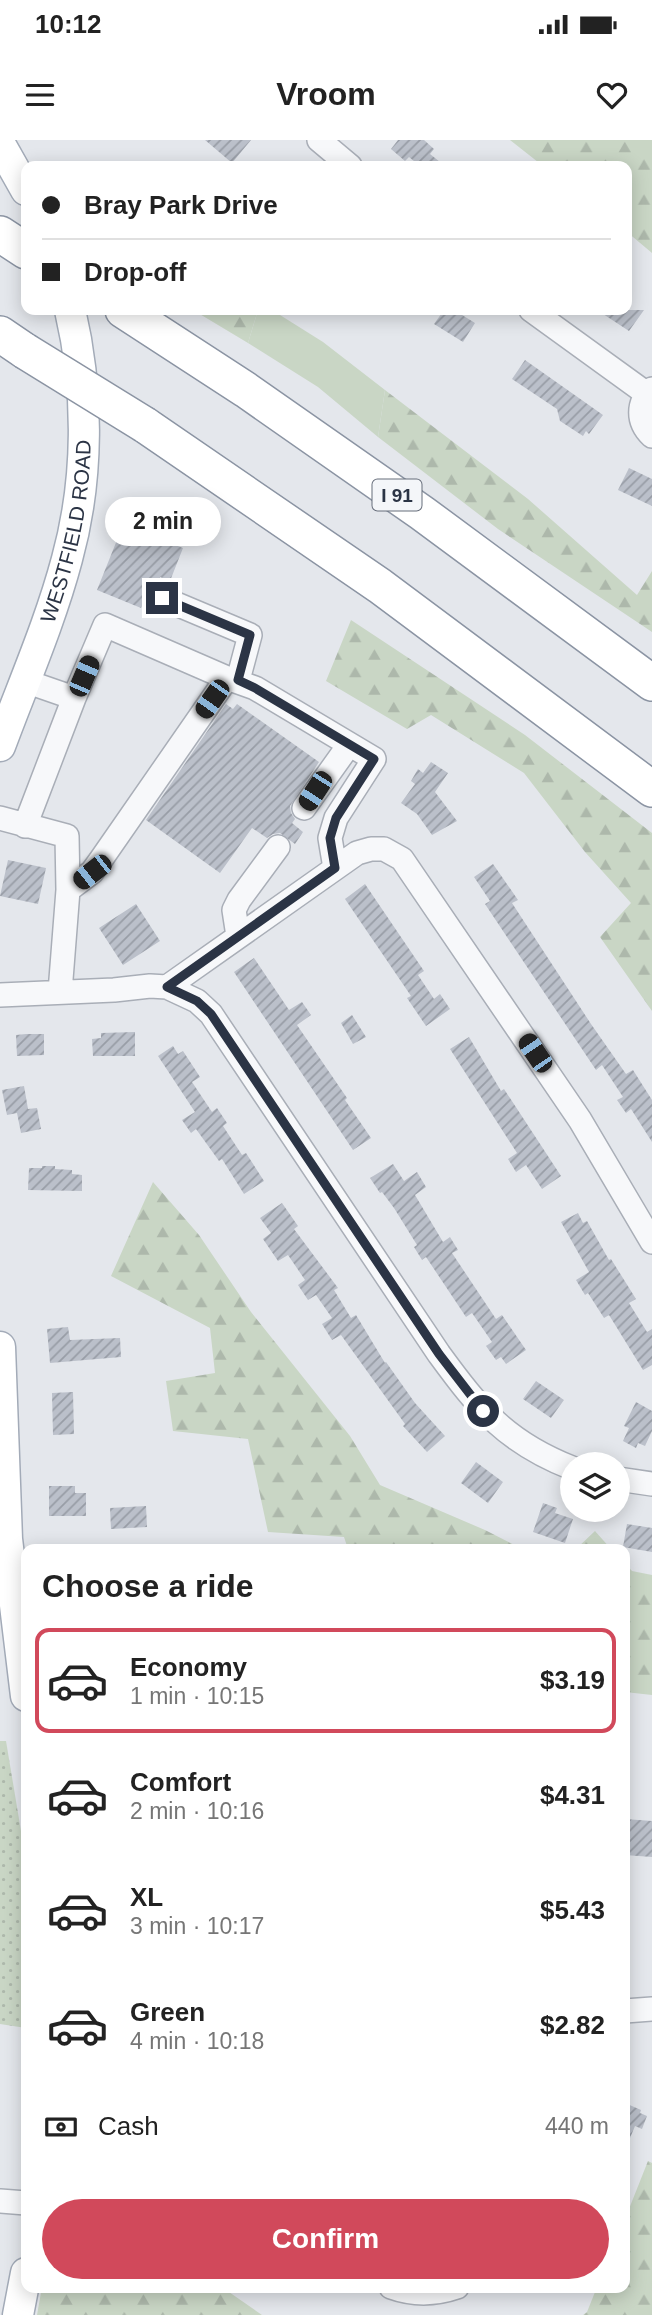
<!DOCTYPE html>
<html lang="en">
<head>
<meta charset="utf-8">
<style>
  :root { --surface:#fff; --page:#f2f2f2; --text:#222; --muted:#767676; --line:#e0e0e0; --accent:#d1495b }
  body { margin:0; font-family:Arial,sans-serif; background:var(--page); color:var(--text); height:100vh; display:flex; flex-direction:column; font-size:26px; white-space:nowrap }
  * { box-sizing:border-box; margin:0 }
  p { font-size:23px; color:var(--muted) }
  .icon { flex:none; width:38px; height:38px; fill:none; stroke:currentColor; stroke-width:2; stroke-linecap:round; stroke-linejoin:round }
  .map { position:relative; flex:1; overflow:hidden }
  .sheet { position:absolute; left:21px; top:1404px; width:609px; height:749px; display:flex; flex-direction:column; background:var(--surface); border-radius:14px; box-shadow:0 4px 18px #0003 }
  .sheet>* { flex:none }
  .banner { position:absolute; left:21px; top:21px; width:611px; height:154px; border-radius:14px; box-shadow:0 4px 18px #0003; display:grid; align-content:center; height:154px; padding:0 21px; background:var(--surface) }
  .controls { position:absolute; left:560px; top:1312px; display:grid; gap:14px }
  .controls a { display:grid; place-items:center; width:70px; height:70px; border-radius:50%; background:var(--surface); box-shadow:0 4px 18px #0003; font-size:35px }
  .end { position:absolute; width:32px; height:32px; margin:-16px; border:9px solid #2b3445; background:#fff; box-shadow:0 0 0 4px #fff }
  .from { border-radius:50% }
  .bubble { position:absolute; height:49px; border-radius:24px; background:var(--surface); box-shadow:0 4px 18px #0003; font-size:23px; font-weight:700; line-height:49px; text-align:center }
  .car { position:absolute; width:21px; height:42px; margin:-21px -10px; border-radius:9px; box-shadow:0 0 5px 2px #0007; background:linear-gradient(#222 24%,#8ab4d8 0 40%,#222 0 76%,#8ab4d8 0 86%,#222 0) }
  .banner b { display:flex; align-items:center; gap:24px; height:66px; font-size:26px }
  .banner b+b { border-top:2px solid var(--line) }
  .banner i { width:18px; height:18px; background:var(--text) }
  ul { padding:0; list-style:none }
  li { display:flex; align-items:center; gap:21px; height:105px; margin:0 14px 10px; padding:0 7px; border:4px solid transparent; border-radius:14px }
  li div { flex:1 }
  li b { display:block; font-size:26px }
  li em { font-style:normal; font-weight:700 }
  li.active { border-color:var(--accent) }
  li>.icon { width:63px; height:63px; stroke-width:1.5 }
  h2 { padding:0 21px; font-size:32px; line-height:84px }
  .pay { display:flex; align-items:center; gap:18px; height:77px; padding:0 21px; font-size:26px }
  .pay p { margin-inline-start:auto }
  .button { display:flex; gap:14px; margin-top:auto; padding:14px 21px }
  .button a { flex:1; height:80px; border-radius:42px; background:var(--accent); color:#fff; font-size:28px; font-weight:700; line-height:80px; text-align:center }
  .status { display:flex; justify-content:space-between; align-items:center; height:49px; padding:0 35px; background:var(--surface); direction:ltr }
  .status svg { height:19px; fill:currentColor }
  header { display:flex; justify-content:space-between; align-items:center; height:91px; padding:0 21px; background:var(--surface); font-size:32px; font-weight:700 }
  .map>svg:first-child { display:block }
  .grass { fill:#c9d6c5 }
  .forest { fill:url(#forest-firs) }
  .park { fill:url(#park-dots) }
  .building { fill:url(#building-hatch) }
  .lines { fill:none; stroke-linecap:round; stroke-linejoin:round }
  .minor-casing { stroke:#a9aeb7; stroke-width:26 }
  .major-casing { stroke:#a3abb8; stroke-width:33 }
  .highway-casing { stroke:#8b94a3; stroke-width:38 }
  .minor { stroke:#f7f8fa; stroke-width:23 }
  .major { stroke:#fff; stroke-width:30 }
  .highway { stroke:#fff; stroke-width:35 }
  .highway-bridge-casing { stroke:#8b94a3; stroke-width:38; stroke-linecap:butt }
  .highway-bridge { stroke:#fff; stroke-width:35 }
  .route { stroke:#2b3445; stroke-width:9 }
  .labels { text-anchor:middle; stroke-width:6; stroke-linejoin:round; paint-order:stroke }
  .shield { fill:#f4f6f9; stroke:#676e7b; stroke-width:2 }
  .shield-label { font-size:19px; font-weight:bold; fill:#2b3445 }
  .street-label { font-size:21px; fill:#2b3445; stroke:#f4f6f9 }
</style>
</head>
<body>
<div class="status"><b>10:12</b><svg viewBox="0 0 49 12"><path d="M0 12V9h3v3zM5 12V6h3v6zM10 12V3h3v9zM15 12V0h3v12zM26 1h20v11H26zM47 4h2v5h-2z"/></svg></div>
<header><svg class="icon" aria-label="menu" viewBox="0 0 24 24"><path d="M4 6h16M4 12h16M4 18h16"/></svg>Vroom<svg class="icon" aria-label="heart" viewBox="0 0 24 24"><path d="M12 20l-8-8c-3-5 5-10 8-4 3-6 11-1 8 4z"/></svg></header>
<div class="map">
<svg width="652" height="2175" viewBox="0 0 652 2175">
  <defs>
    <pattern id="forest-firs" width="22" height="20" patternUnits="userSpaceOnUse" patternTransform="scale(1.75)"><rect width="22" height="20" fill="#c9d6c5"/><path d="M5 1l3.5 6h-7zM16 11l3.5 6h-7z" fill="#adb8ab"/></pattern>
    <pattern id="park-dots" width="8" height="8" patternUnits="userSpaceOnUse" patternTransform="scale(1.75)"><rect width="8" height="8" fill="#c9d6c5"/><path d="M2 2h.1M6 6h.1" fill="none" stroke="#adb8ab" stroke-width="1.8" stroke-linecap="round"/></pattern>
    <pattern id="building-hatch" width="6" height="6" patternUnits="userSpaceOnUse" patternTransform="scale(1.75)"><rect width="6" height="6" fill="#bbc0ca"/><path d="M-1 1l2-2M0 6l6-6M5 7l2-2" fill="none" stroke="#989da6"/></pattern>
  </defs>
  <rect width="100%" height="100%" fill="#e4e7ec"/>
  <path class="grass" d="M258 170H272L323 202 385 250 378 297 318 247 248 203Z"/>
  <path class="forest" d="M510 0H652V113L627 92 626 26H543Z
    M193 170H258L248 203Z
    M385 250 528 359 637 455 652 431V492L498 389 378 297Z
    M351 480 525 595 652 693V871L600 797 631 763 585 712 524 633 431 575 407 589 326 541Z
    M153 1042 199 1095 251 1172 350 1296 380 1345 485 1390 522 1409H348L344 1397 268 1392 248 1299 173 1291 166 1241 215 1233 210 1188 111 1136Z
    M595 1391 611 1409H576Z
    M625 1423 632 1431 652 1435V1555L625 1552Z
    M648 2021 652 2023V2175H583L587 2172 597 2147H625V2079Z
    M42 2147H225L226 2150 262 2175H37Z"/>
  <path class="park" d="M0 1601H6L26 1721V1888L0 1884Z"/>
  <path class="building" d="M205 0H251L232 23Z
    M398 0H424L434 9 430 14 445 26H420L409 17 405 21 391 9Z
    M444 170H454L475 183 463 202 434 184Z
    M597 170H644L629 191Z
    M525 220 603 275 589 294 586 291 583 296 560 281 557 269 512 239Z
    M629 328 652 339V366L618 350Z
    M125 380 140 386 165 401 183 408 170 441 160 437 157 445 149 453 147 452 141 468 97 450Z
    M226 564 233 569 237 564 319 622 290 666 291 673 295 679 292 683 303 692 295 704 280 693 273 694 267 698 252 688 220 733 146 680Z
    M431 622 448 633 435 652 457 681 432 695 417 674 401 663 415 644 411 641 418 629 423 633Z
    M8 720 46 728 38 764 0 756Z
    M493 724 518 760 512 763 591 884 626 934 633 930 652 960V1002L631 969 626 973 617 960 623 957 602 925 596 930 485 764 490 761 474 737Z
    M365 744 424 831 418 835 434 859 440 854 450 869 426 886 407 858 411 856 345 759Z
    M136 764 160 801 123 825 99 788Z
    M254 818 289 870 302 862 311 875 297 885 347 958 345 960 371 998 353 1010 234 832Z
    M352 875 366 897 353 904 341 883Z
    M135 892V916H93L92 899 101 898V893Z
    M26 894H44V915L17 916 16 895Z
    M469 897 501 951 504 949 561 1036 542 1049 526 1025 516 1032 508 1019 517 1013 450 909Z
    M173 906 178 914 183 911 200 937 192 942 212 972 217 968 227 983 223 986 242 1015 246 1013 264 1041 244 1054 222 1019 219 1021 196 989 191 993 182 980 195 972 158 916Z
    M24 946 28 969 37 968 41 989 21 993 17 973 7 975 2 950Z
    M393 1024 404 1041 417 1032 426 1047 415 1055 443 1102 450 1097 458 1110 452 1113 496 1179 502 1175 526 1210 506 1224 501 1217 496 1220 486 1206 492 1202 472 1173 466 1177 426 1117 422 1120 414 1107 417 1105 394 1068 382 1052 380 1053 370 1038Z
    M42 1026H55V1029L72 1030V1034L82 1035V1051L28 1050 29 1028H42Z
    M282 1063 298 1086 294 1089 338 1148 334 1150 351 1178 356 1175 385 1223 386 1222 415 1263 445 1296 427 1312 403 1286 405 1284 341 1195 332 1200 322 1184 332 1178 316 1155 308 1160 298 1145 305 1140 288 1115 278 1121 263 1099 271 1093 260 1078Z
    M578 1073 583 1083 587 1081 609 1120 611 1119 636 1159 629 1163 647 1192 652 1189V1225L643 1230 609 1175 604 1178 588 1153 585 1155 576 1140 589 1132 561 1082Z
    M68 1187 70 1200 120 1198 121 1217 50 1223 47 1189Z
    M536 1241 564 1260 551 1278 523 1259Z
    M73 1252 74 1294 53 1295 52 1253Z
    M636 1262 652 1271V1291L645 1306 638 1303 636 1308 623 1301 629 1288 624 1286Z
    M476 1322 503 1342 488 1363 461 1343Z
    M49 1346H75V1353H86V1376H49Z
    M543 1363 557 1368 555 1373 573 1379 565 1403 533 1392Z
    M146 1366 147 1387 111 1389 110 1368Z
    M627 1384 652 1388V1412L623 1407Z
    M625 1679 652 1681V1717L625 1715Z
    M625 1963 641 1970 640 1973 647 1976 642 1989 635 1986 625 2010Z"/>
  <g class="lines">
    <defs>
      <path id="minor" d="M319 0 350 26
        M531 170 647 254
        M652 249C637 263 637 282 652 296
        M162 458 250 495 238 540
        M25 541 74 558 105 485 227 538 255 548 374 619 336 678 330 698 335 728
        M304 668 349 605
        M0 678 67 696 68 750 60 852
        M25 686 74 558
        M68 750 92 732 100 721 227 538
        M238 796 234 770 239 760 278 707
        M167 847 357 713 371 709H384L402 719 580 980 652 1102
        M0 855 114 850 150 846 167 847 197 861 211 874 439 1214C480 1270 506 1302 572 1328
        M618 1339 652 1344
        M625 1871 652 1869
        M0 2061 26 2063
        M391 2147C413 2155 434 2155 457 2147"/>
      <g id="major">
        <path d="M0 4 26 50"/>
        <path id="s1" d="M0 606C23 544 50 483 67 419 89 339 89 251 70 170"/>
        <path d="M0 1207 7 1399 26 1556"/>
        <path d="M18 2175 26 2133"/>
      </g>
      <path id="highway" d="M0 94 26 111
        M123 170 246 250 422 373 652 543
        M0 194 25 211
        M145 285 380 446 652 649"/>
    </defs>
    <use href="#minor" class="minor-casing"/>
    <use href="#major" class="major-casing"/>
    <use href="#highway" class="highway-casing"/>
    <use href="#minor" class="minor"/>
    <use href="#major" class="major"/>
    <use href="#highway" class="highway"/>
    <defs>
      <path id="highway-bridge" d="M25 211 145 285"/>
    </defs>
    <use href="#highway-bridge" class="highway-bridge-casing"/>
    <use href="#highway-bridge" class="highway-bridge"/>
  </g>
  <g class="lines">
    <path class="route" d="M162 458 250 495 238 540 255 548 374 619 336 678 330 698 335 728 167 847 197 861 211 874 439 1214 483 1271"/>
  </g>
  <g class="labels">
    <rect class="shield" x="372.5" y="339.5" width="49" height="31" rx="5"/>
    <g class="shield-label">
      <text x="397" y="362">I 91</text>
    </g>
    <g class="street-label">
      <text dy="7" stroke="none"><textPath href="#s1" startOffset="226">WESTFIELD ROAD</textPath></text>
    </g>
  </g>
</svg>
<div class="controls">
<a><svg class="icon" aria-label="layers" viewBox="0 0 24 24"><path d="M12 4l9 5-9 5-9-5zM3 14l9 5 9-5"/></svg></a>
</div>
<i class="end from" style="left:483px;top:1271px"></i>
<i class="end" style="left:162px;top:458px"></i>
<div class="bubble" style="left:105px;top:357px;width:116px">2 min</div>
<i class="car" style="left:84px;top:536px;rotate:23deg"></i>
<i class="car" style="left:212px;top:559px;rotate:215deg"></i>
<i class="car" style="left:315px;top:651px;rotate:213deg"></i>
<i class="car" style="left:92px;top:732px;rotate:232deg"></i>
<i class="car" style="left:535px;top:913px;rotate:326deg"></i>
<div class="banner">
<b><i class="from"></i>Bray Park Drive</b>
<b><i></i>Drop-off</b>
</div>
<section class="sheet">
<h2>Choose a ride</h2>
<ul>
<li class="active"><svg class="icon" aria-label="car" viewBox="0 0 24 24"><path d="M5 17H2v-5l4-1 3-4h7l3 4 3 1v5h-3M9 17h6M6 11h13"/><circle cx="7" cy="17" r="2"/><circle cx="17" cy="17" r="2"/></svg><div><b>Economy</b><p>1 min · 10:15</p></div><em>$3.19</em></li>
<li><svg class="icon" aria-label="car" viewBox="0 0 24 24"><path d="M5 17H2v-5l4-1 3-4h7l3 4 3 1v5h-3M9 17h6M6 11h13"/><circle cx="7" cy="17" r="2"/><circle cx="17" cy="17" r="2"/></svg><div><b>Comfort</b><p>2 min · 10:16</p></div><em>$4.31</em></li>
<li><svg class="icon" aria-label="car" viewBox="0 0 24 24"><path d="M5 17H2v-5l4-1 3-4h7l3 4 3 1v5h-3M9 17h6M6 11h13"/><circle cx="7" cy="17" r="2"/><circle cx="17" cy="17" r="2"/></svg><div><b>XL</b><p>3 min · 10:17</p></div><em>$5.43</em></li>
<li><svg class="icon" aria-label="car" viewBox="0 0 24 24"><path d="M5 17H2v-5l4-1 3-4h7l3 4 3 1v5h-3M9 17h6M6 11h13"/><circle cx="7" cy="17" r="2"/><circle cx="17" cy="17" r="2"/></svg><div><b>Green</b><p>4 min · 10:18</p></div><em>$2.82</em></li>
</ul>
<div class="pay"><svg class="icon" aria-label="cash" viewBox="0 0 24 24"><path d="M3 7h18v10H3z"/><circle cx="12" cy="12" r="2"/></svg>Cash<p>440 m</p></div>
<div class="button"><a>Confirm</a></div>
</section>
</div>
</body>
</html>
